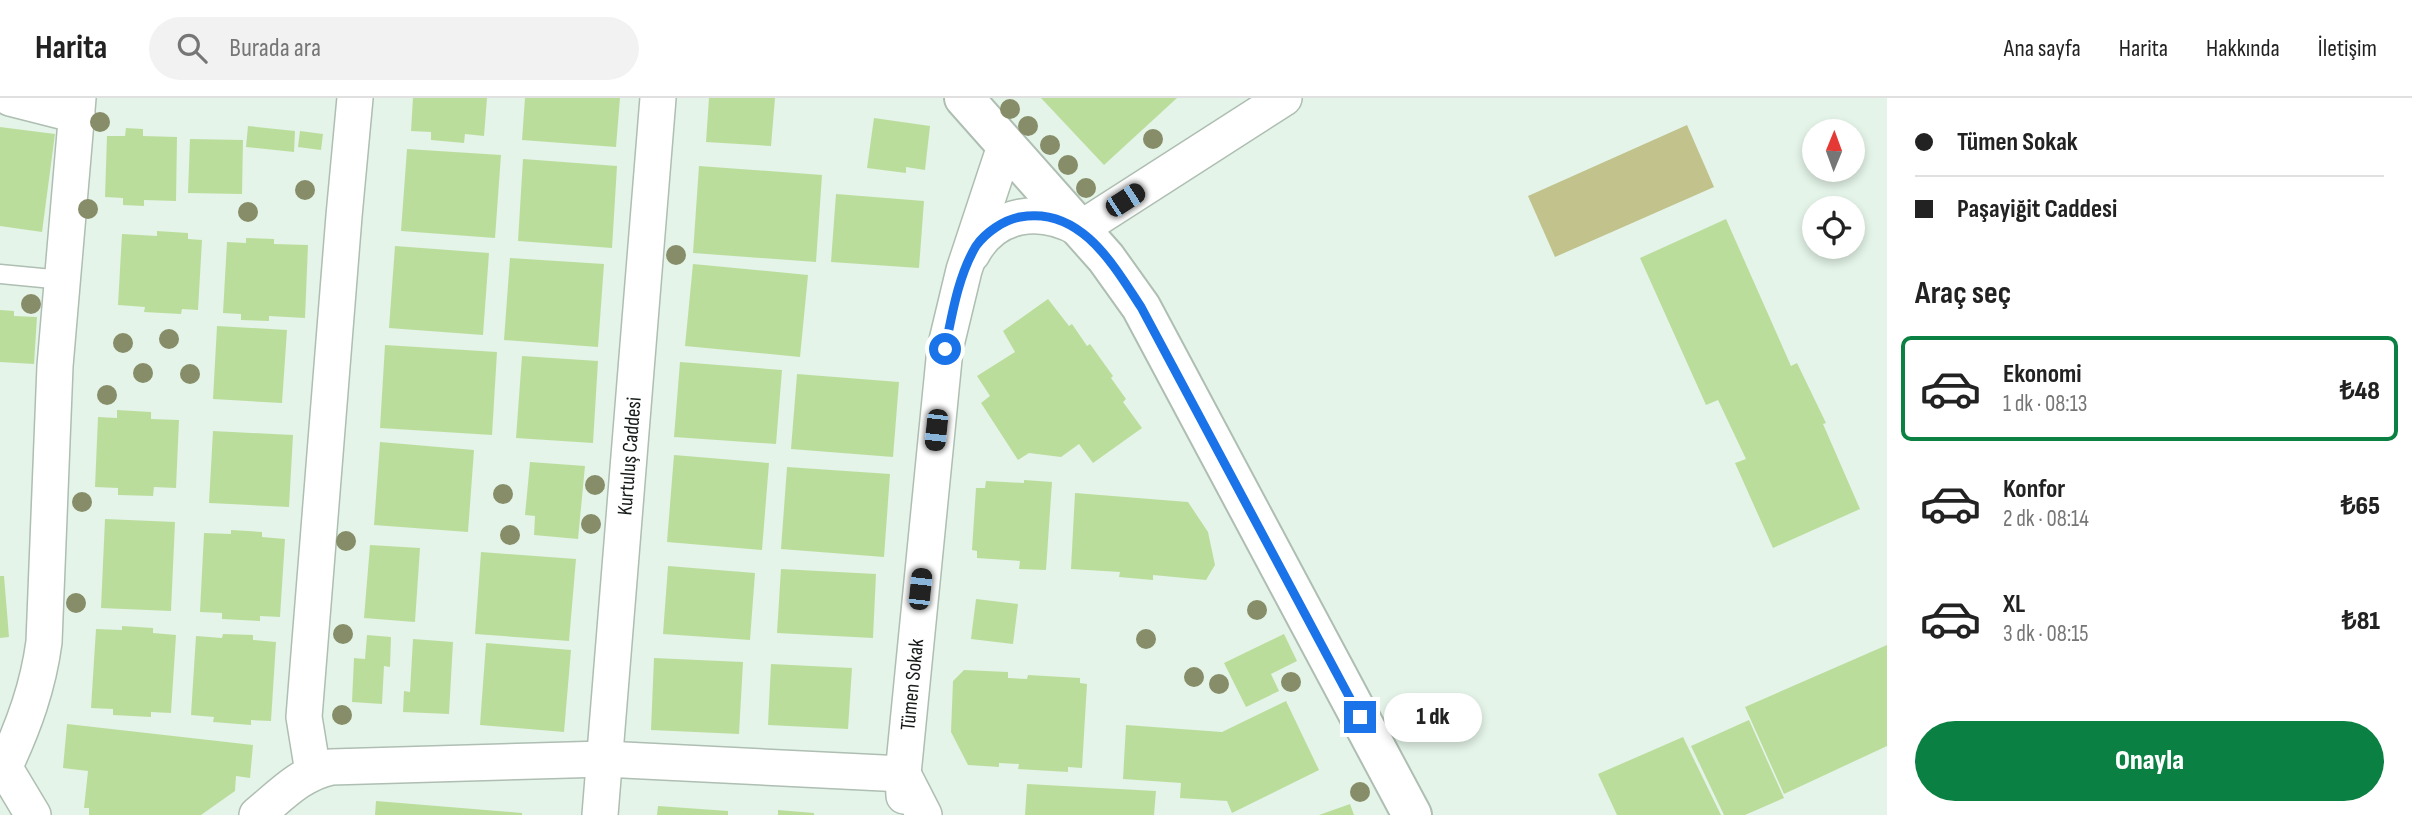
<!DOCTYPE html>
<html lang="tr">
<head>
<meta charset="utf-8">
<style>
  :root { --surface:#fff; --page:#f2f2f2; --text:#222; --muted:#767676; --line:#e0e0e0; --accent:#0b8043 }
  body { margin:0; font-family:"Sofia Sans Condensed",sans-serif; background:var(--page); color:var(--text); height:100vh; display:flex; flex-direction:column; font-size:26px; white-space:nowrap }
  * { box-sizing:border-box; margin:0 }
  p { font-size:23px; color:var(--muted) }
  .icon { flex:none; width:38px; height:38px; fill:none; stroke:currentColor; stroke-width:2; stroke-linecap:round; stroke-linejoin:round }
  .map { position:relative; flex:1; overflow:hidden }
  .panel { display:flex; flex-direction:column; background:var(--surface); width:525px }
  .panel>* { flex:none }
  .hud { display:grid; align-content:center; height:154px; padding:0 28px; background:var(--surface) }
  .needle { width:46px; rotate:1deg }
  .fabs { position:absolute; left:1802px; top:21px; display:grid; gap:14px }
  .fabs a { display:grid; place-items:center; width:63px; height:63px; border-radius:50%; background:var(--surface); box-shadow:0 4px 10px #0003; font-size:35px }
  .end { position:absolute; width:32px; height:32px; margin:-16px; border:9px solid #1a73e8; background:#fff; box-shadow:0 0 0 4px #fff }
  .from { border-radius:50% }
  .bubble { position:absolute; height:49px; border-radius:24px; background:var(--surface); box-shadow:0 4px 10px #0003; font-size:23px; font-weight:800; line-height:49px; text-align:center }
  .car { position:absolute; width:21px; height:42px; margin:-21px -10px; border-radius:9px; box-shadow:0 0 5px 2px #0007; background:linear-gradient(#222 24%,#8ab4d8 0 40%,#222 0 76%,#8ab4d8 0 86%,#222 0) }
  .hud b { display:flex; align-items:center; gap:24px; height:66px; font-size:26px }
  .hud b+b { border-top:2px solid var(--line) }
  .hud i { width:18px; height:18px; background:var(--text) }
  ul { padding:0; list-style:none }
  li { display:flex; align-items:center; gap:21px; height:105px; margin:0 14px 10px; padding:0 14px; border:4px solid transparent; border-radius:10px }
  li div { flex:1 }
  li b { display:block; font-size:26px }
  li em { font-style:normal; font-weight:800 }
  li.on { border-color:var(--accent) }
  li>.icon { width:63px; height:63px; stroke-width:1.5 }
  h2 { padding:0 28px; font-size:32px; line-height:84px }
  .button { display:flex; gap:14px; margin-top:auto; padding:14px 28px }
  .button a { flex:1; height:80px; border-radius:42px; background:var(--accent); color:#fff; font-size:28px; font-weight:800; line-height:80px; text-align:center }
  header { display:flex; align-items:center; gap:42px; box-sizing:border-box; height:98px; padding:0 35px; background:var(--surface); border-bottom:2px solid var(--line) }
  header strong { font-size:33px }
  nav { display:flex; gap:38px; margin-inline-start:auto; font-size:24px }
  .search { width:490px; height:63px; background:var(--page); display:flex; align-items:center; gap:18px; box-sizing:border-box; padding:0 24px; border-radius:38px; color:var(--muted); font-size:26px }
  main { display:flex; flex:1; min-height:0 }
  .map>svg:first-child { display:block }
  .green { fill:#c1c28c }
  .building { fill:#bbdd9c }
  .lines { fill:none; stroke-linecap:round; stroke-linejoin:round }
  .service-casing { stroke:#aebeb2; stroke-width:21 }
  .minor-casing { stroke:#aebeb2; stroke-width:38 }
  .secondary-casing { stroke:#aebeb2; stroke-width:42 }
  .service { stroke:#fff; stroke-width:18 }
  .minor { stroke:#fff; stroke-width:35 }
  .secondary { stroke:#fff; stroke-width:38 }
  .tree { fill:#868d68 }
  .route { stroke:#1a73e8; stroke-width:9 }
  .labels { text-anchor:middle; stroke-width:5; stroke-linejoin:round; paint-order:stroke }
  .street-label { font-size:21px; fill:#151a16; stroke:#f8fffa }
</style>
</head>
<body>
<header>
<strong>Harita</strong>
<div class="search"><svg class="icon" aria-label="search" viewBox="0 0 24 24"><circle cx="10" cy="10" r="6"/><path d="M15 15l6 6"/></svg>Burada ara</div>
<nav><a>Ana sayfa</a><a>Harita</a><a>Hakkında</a><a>İletişim</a></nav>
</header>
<main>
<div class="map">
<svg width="1887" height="717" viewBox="0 0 1887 717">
  <rect width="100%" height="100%" fill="#e4f4e8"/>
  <path class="green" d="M1687 27 1714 89 1555 159 1528 98Z"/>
  <path class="building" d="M413 0H487L484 38 465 36 464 45 431 42V34L411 33Z
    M525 0H620L616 49 522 42Z
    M709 0H775L771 48 706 44Z
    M1041 0H1177L1104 67Z
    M874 20 930 28 925 72 906 69V75L867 70Z
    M248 28 295 33 294 54 246 49Z
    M0 29 55 36 42 134 0 128Z
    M126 30 143 31V38L177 39 176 103 144 102V108L123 107V100L105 99 107 38H125Z
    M300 33 323 36 321 52 298 49Z
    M190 41 243 42 242 96 188 95Z
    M407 51 501 57 495 140 401 133Z
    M523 61 617 68 612 150 518 143Z
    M699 68 822 77 816 164 693 155Z
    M836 96 924 103 919 170 831 164Z
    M1726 121 1791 268 1797 265 1826 325 1823 326 1860 411 1773 450 1735 365 1746 361 1718 302 1706 307 1640 160Z
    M157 133 188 135V141L202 142 198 212 182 211 181 216 144 214 145 209 118 207 122 136 157 138Z
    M246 140 274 141V146L308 147 305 220 269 218V223L241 222V216L223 215 227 144 246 145Z
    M395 148 489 155 483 237 389 230Z
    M510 160 604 166 598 249 504 242Z
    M693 166 808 177 800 259 685 248Z
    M1048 201 1069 228 1072 226 1087 248 1090 246 1113 278 1111 280 1126 301 1123 304 1142 330 1093 365 1079 346 1061 359 1029 355 1018 362 981 305 990 298 977 278 1015 254 1003 233Z
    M0 212 14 213V218L37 219 34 266 0 264Z
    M217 228 287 232 282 305 213 301Z
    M385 247 497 254 492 337 380 330Z
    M522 258 598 263 593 345 516 340Z
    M680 264 782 272 776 346 674 339Z
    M797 276 899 284 893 359 791 351Z
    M117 312 151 314V321L179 322 176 390 154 389 153 398 118 397V390L95 389 98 319 117 320Z
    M213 333 293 337 289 409 209 405Z
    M380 344 474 352 468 434 374 427Z
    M674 357 769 365 762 452 667 444Z
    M530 364 585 368 578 441 534 437 535 418 525 417Z
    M787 369 890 376 884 459 781 451Z
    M1024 382 1052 384 1046 472 1019 471 1020 463 977 460V453L972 452 976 390H985L986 383 1024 385Z
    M1075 395 1188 404 1208 434 1215 467 1206 482 1153 477V482L1119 479 1120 474 1071 471Z
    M105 421 175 424 171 513 101 510Z
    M231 432 262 434V439L285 441 280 519 260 518V523L222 521V515L200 514 204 435 231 436Z
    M370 447 420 450 415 524 364 520Z
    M481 454 576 461 569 543 475 536Z
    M668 468 755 475 750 542 663 536Z
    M781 471 876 476 873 540 777 535Z
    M0 478H4L9 539 0 540Z
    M976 501 1018 506 1013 546 971 541Z
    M122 528 153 530V535L176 537 171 615 151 614V619L113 617V611L91 610 96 531 122 532Z
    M223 536 253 537V542L276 544 271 623 251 622V627L213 624 214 619 191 617 196 538 222 540Z
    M1284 536 1297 563 1271 576 1279 593 1246 609 1224 565Z
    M367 537 391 539 390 569 384 568 382 606 352 604 354 560 365 561Z
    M413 541 453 544 449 616 403 614 404 593 410 594Z
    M486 545 571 552 564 634 480 627Z
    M1887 547V648L1784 696 1745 609Z
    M654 560 743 564 739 636 651 632Z
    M771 566 852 570 848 631 768 627Z
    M964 572 1008 574V580L1027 581 1028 577 1080 580V585L1087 586 1082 670 1068 669V674L1018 671 1019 666 999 665V669L968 667 951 634 953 583Z
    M1286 603 1319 672 1232 715 1227 703 1180 700 1181 685 1123 681 1126 627 1222 634Z
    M1749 622 1784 700 1745 717H1724L1691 648Z
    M67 626 253 647 250 680 236 678 235 693 201 717H89V710H84L88 673 63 670Z
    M1683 639 1721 717H1617L1598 676Z
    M1027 686 1156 693 1154 717H1025Z
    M376 703 522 715V717H375Z
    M1350 706 1354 717H1319Z
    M658 708 728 713V717H657Z
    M778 712 814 715V717H778Z"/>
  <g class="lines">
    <defs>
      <path id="service" d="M0 176 63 182"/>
      <g id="minor">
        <path d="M10 0 77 17"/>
        <path d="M972 156C995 113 1041 109 1080 131L1284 0"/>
        <path d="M0 662 33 717"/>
        <path d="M5 668C24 627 38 589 44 544L55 268 78 0"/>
        <path d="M313 674 304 619 344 118 355 0"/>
        <path id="s1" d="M904 698 903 676 945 251 964 172 1005 48"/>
        <path d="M257 717C280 698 301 675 331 669L604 661 903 676 924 717"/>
        <path id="s2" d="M600 717 658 0"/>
      </g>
      <path id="secondary" d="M964 0 1106 160 1141 209 1412 717"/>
    </defs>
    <use href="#service" class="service-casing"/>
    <use href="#minor" class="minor-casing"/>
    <use href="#secondary" class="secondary-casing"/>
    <use href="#service" class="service"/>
    <use href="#minor" class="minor"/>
    <use href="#secondary" class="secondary"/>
  </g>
  <g class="tree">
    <circle cx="1010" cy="11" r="10"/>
    <circle cx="100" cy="24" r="10"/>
    <circle cx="1028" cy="28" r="10"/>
    <circle cx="1153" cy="41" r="10"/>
    <circle cx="1050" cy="47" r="10"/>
    <circle cx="1068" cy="67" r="10"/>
    <circle cx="1086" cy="90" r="10"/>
    <circle cx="305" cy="92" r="10"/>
    <circle cx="88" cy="111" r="10"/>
    <circle cx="248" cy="114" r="10"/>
    <circle cx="676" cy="157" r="10"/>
    <circle cx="31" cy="206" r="10"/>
    <circle cx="169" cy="241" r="10"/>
    <circle cx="123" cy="245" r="10"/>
    <circle cx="143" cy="275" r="10"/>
    <circle cx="190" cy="276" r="10"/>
    <circle cx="107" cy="297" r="10"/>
    <circle cx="595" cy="387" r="10"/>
    <circle cx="503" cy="396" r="10"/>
    <circle cx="82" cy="404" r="10"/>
    <circle cx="591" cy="426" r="10"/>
    <circle cx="510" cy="437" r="10"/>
    <circle cx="346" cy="443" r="10"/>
    <circle cx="76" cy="505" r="10"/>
    <circle cx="1257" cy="512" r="10"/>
    <circle cx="343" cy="536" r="10"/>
    <circle cx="1146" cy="541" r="10"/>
    <circle cx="1194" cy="579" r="10"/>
    <circle cx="1291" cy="584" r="10"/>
    <circle cx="1219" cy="586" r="10"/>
    <circle cx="342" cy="617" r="10"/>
    <circle cx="1360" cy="694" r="10"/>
  </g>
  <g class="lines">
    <path class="route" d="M945 251C952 217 958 178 976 148 986 134 1004 122 1020 119 1080 108 1113 166 1141 209L1360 619"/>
  </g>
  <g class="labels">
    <g class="street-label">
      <text dy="7" stroke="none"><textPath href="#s2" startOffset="360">Kurtuluş Caddesi</textPath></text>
      <text dy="7" stroke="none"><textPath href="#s1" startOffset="112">Tümen Sokak</textPath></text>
    </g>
  </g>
</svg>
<div class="fabs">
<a><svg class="needle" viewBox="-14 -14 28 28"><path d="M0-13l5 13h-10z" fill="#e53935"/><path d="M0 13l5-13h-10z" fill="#767676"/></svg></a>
<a><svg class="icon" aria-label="locate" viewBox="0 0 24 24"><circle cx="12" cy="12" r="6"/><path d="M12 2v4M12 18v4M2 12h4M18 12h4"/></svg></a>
</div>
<i class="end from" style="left:945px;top:251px"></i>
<i class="end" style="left:1360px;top:619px"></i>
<div class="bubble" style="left:1384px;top:595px;width:98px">1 dk</div>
<i class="car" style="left:1125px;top:102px;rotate:57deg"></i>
<i class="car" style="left:936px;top:332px;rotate:186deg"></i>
<i class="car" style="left:920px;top:491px;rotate:6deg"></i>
</div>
<section class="panel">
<div class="hud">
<b><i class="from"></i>Tümen Sokak</b>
<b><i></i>Paşayiğit Caddesi</b>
</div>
<h2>Araç seç</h2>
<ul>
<li class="on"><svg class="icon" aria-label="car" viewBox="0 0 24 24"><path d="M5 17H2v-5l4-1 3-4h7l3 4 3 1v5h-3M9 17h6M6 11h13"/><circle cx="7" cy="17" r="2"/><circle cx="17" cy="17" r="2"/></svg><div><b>Ekonomi</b><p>1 dk · 08:13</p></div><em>₺48</em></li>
<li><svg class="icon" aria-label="car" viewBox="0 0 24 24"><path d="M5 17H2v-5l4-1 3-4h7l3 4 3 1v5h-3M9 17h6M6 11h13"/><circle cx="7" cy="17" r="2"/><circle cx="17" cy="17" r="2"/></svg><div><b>Konfor</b><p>2 dk · 08:14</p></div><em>₺65</em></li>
<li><svg class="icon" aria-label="car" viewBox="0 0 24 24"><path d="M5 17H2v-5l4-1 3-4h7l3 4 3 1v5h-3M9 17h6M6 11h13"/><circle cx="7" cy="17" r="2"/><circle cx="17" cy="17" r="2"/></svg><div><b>XL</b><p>3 dk · 08:15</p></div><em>₺81</em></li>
</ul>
<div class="button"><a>Onayla</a></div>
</section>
</main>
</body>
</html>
